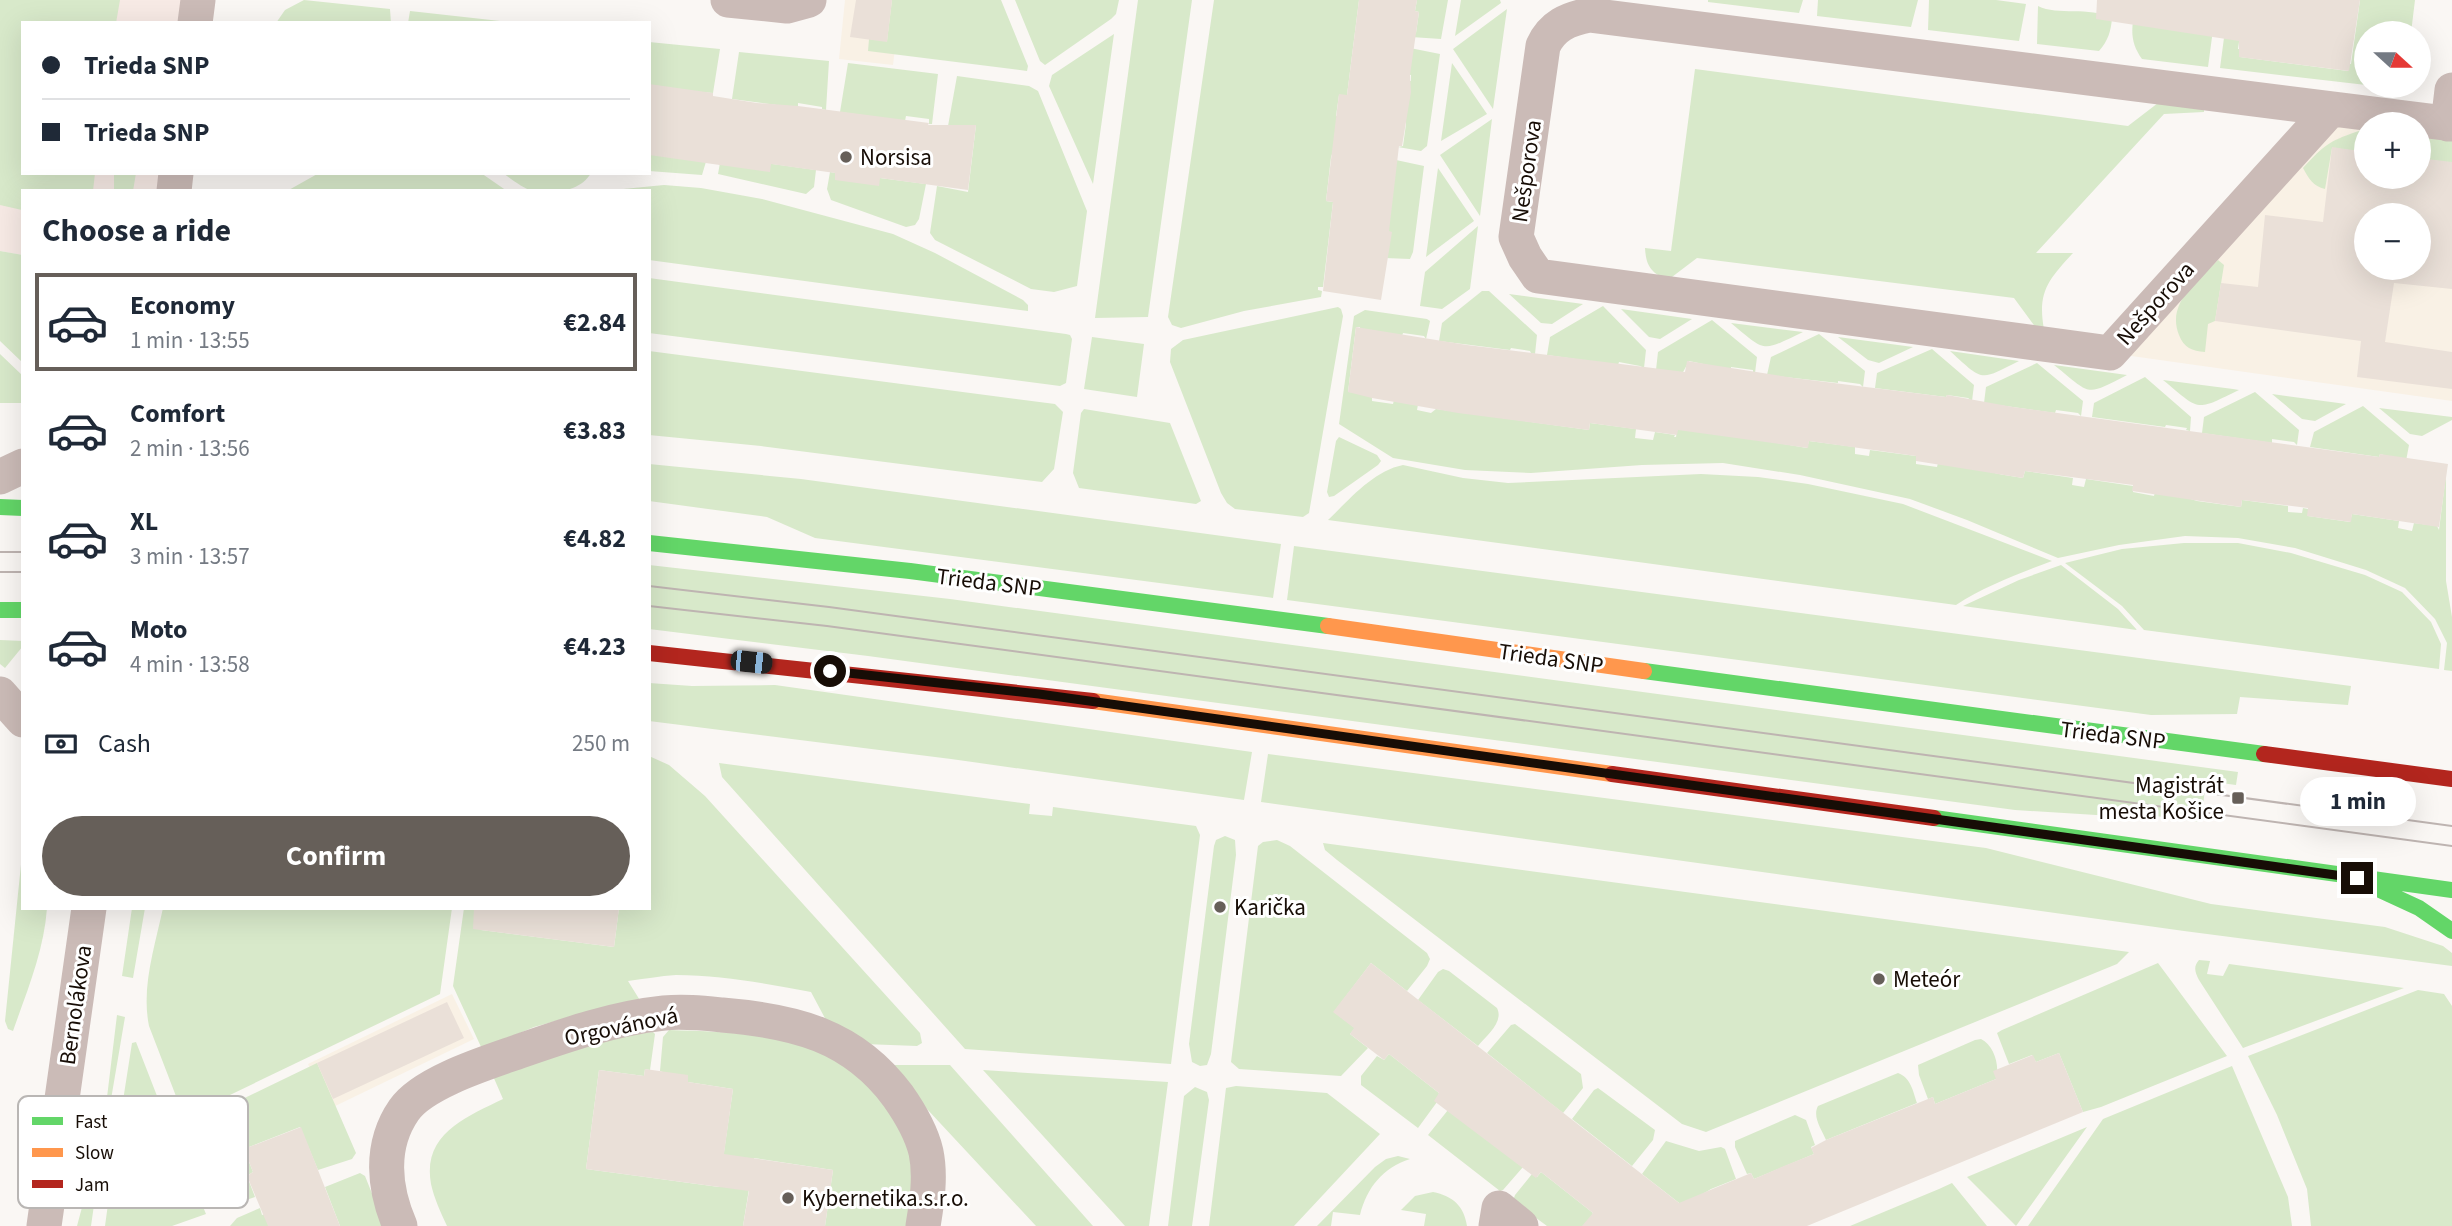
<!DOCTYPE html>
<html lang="en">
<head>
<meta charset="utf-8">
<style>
  :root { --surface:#fff; --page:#f2f2f3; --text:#1f2937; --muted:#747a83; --line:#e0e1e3; --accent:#665f59 }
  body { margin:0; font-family:"Source Sans 3",sans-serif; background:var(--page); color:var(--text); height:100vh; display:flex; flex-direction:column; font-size:26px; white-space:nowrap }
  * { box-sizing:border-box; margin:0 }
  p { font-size:23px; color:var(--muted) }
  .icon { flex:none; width:38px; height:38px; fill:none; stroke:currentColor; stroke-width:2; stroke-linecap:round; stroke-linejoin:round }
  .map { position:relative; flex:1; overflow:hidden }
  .details { position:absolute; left:21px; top:189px; width:630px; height:721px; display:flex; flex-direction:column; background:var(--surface); border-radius:0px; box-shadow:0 7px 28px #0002 }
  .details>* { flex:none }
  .hud { position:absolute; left:21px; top:21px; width:630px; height:154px; border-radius:0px; box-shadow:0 7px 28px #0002; display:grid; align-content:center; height:154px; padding:0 21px; background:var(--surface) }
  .needle { width:46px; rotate:111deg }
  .tools { position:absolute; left:2354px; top:21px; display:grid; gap:14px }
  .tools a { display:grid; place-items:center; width:77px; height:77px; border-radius:50%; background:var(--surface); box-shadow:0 7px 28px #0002; font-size:35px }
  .end { position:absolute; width:32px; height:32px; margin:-16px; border:9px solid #170d06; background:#fff; box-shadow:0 0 0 4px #fff }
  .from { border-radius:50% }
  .bubble { position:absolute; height:49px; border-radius:24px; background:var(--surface); box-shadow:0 7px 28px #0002; font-size:23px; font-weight:700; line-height:49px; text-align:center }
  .car { position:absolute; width:21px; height:42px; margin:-21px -10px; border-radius:9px; box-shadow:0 0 5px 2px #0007; background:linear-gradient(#222 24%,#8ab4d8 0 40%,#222 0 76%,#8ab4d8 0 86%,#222 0) }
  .hud b { display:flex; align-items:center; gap:24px; height:66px; font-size:26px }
  .hud b+b { border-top:2px solid var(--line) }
  .hud i { width:18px; height:18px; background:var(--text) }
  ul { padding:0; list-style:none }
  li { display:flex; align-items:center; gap:21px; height:98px; margin:0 14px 10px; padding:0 7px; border:4px solid transparent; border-radius:0px }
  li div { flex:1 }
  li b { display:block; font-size:26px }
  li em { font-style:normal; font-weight:700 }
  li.current { border-color:var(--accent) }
  li>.icon { width:63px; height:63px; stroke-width:1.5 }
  h2 { padding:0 21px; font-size:32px; line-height:84px }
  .pay { display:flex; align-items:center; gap:18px; height:77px; padding:0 21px; font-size:26px }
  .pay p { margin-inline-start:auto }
  .action { display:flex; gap:14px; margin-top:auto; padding:14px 21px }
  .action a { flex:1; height:80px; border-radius:42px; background:var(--accent); color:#fff; font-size:28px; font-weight:700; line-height:80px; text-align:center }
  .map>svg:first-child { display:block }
  .commercial { fill:#f7eae5 }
  .industrial { fill:#f9f1e5; fill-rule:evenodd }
  .green { fill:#d8e9ca }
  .building { fill:#eae0d8; fill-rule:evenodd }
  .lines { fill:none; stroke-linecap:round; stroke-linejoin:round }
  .street { stroke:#cbbbb7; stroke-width:35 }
  .fast { stroke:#63d668; stroke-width:16 }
  .slow { stroke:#ff974d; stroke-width:16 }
  .jam { stroke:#b3261e; stroke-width:16 }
  .tram { stroke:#beb4b1; stroke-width:2 }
  .route { stroke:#170d06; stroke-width:9 }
  .poi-dot { fill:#665f59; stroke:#fff; stroke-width:2.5 }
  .labels { text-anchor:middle; stroke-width:6; stroke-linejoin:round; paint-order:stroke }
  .poi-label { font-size:23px; fill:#170d06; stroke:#fff; text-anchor:start }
  .street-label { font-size:23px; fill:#170d06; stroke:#fff }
  .key { fill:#fff; stroke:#b9b6b4; stroke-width:2 }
  .key-label { font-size:19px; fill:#170d06 }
</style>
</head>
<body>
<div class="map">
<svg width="2452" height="1226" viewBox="0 0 2452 1226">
  <rect width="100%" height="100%" fill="#faf7f4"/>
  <path class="commercial" d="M0 0H198L195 23H23V173H176L174 191H23V255L0 251Z"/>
  <path class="industrial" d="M845 0H901L893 65 839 59Z
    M2330 110 2452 124V401L2110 353ZM2366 124H2418V177H2366ZM2366 215H2418V268H2366Z
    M452 994 474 1039 329 1109 308 1064Z"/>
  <path class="green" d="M0 0H120L116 23H23V173H95L93 191 26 189 23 191 22 210 0 205Z
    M304 0 390 9 391 23H276L285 10Z
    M892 0H1001L1028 66 1027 71 868 51 869 39 887 41Z
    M1015 0H1119L1116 14 1111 19 1045 65 1040 61Z
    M1138 0H1192L1148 317 1095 318Z
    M1214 0H1359L1347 95H1339L1336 116 1344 118 1331 157 1326 201 1333 202 1323 287H1318V290L1322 291 1321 297 1244 311 1181 328 1172 325 1168 317Z
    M1417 0H1448L1441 39 1411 37 1416 33 1419 12 1415 11Z
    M1461 0H1500L1501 3 1455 36Z
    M1708 0H1803L1799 13 1708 2Z
    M1818 0H1918L1911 27 1817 16Z
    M1929 0H1996L2026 4 2019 41 1928 30Z
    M2217 0 2208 67 2142 59C2133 46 2131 36 2133 21Z
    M2229 0H2245L2238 49H2240V57L2348 71 2349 64H2351L2360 0H2415L2411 33H2366V85L2220 68Z
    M2038 6C2058 16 2089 6 2112 18 2111 31 2108 41 2099 51L2037 44Z
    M1507 9 1493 109 1453 49Z
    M410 11 500 21V23H408Z
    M1114 34 1093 184 1049 86 1052 75Z
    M649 42 720 49 713 93 649 88Z
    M1410 48 1440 54 1427 146 1421 151 1398 147 1403 146 1406 124 1405 81H1411V75L1405 74Z
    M739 52 829 61 826 110 822 109V107L798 103V108L732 99Z
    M848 63 938 74 932 124H929V119L906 116 905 121 840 112Z
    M1452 63 1487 114 1441 141Z
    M1695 69 2128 126 2158 103 2204 109V112L2164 114 2036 253H2073C2049 279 2037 292 2044 329L2036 328 2014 298 1697 258 1668 280C1651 273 1646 266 1645 248L1671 251Z
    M957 76 1029 86 1038 91 1087 211 1077 286 1054 292 1031 289 935 240 930 233 937 186 968 192 976 125H973L972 129 948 126Z
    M1492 119 1480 216 1440 155Z
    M2362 130H2366V152L2332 148 2325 189C2313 186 2309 179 2303 168 2325 144 2331 140 2362 130Z
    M2418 134 2452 138V163L2419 158Z
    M649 147C670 162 683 159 708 155L702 175 649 171Z
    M721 157 816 170 814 187 806 194 718 174Z
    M1396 160 1424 166 1413 252 1410 259 1385 258Z
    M1438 168 1474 221 1426 257Z
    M830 172 835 173V180L880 178 926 184 919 219 915 225 906 227 831 200 827 189Z
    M114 173H136L133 191H114Z
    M319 173H481L507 191H287Z
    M503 173H591C581 191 553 195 533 191 524 189 511 179 503 173Z
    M664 185 701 188 762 199 893 234 935 253 1023 300 1028 305V311L649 260V191H603Z
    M1478 226 1470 289 1442 309 1420 306 1425 272Z
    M0 251 23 255V363L0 341Z
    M2218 260 2224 265 2215 321 2208 324 2205 352C2192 351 2184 348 2179 335 2166 303 2198 281 2218 260Z
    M649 278 1066 334 1070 335 1072 339 1066 383 1060 386 649 333Z
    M1482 291H1489L1537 335 1535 354 1531 353 1530 351 1511 348 1510 350 1439 341 1442 323Z
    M1509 294 1583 304 1552 324 1541 323Z
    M1603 306 1646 350 1644 368 1640 366 1619 362 1618 365 1547 355 1550 337Z
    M1338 307 1341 309 1343 316 1309 513 1303 517 1235 509 1227 503 1221 493 1170 362 1171 349 1183 340Z
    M1621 309 1692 319 1660 339 1649 337Z
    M1365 310 1427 319 1430 321 1426 339 1424 336 1403 333 1402 336 1360 330V327H1356L1348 392 1372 393V401L1393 404 1395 396 1419 399 1417 410 1431 413 1436 409 1589 430 1590 423 1636 429 1635 438 1653 440 1655 432 1675 435 1674 437H1676L1678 426 1807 448 1809 441 1855 447V454L1869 456 1870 450 1916 456V464L1937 467 1939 459C1967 467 1994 474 2023 478L2025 471 2073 478 2072 485 2084 487 2086 479 2133 486V492L2154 496 2156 488 2197 501 2241 507 2242 500 2288 506V512L2302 513 2303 508 2308 509V516L2350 522 2352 514 2399 521 2398 528 2412 531 2414 523 2437 526 2439 530 2446 474V581L2452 617V671L2444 670 2447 643 2435 619 2405 588 2366 570 2295 548 2238 538 2185 536 2119 545 2058 558 1967 520 1910 499 1800 475 1723 463 1642 465 1531 473 1465 470 1393 458 1339 424 1354 316Z
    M1712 320 1757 357 1755 373H1753V370L1731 367V370L1689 361 1682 374 1656 370 1658 352Z
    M1731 323 1803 332C1761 352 1767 353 1731 323Z
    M1819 334 1865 371 1863 387 1860 384 1838 381V383L1767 375 1771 357Z
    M1092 337 1144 344 1137 397 1084 389Z
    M1838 337 1913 347 1879 363 1868 360Z
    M1932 349 1974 385 1972 401 1968 398 1947 395 1946 397 1875 388 1877 373Z
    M649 351 1055 404 1063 412 1054 469 1042 482 761 446 649 435Z
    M1950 351 2019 361C1979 381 1984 382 1950 351Z
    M0 354 23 376V403H0Z
    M2037 363 2083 401 2081 416 2078 413 2056 410 2055 413 1984 403 1986 387Z
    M2054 365 2127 375C2084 397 2092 395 2054 365Z
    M2145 377 2191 417 2190 431 2186 430 2187 428 2166 425 2165 427 2092 417 2094 403Z
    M2163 380 2233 389 2239 390C2194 412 2201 411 2163 380Z
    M2255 392 2299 430 2297 445 2294 442 2272 439V443L2202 433 2204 417Z
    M2272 394 2346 404 2315 421 2302 419Z
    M2363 406 2409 445 2406 461 2380 454 2379 457 2310 447 2314 432Z
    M2379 408 2452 417V420L2422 436 2410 434Z
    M1084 409 1170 423 1201 501 1196 504 1079 488 1073 473 1081 413Z
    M1339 437 1377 455 1381 461 1378 465 1334 496 1329 497 1327 492 1336 441Z
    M649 464 801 479 1281 544 1273 598 815 538 767 517 649 501Z
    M1403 465 1463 478 1508 483 1701 474 1758 477 1808 484 1903 504 2052 561C2020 573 1985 586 1956 605L1328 520C1349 500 1373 471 1403 465Z
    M2184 543H2238L2291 553 2365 575 2402 592 2431 622 2441 644 2439 669 2144 630 2122 606 2065 563 2122 549Z
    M1294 546 2351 686 2348 705 2240 697 2237 714 2151 715 1287 600Z
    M649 565 950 599 2238 772 2236 785 2206 781 2201 822 2133 813 2128 817 2015 810 868 656 649 629Z
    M2061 565 2118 609 2137 630 1963 606 2019 580Z
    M0 640 23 641V646L5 668 0 664Z
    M649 683 692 686 775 685 1252 752 1244 800 951 759 649 721Z
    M1268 754 1986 848 2211 904 2385 927 2443 946 2452 953V966L2184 931 1261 802Z
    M649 756 669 765 705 796 920 1033 922 1043 917 1046 864 1044 827 1022 811 992C767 984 722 975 676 975 660 976 644 979 628 981L641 1002 570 1017 534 1027 482 1049 453 986 464 908H484L481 930 614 947 619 908H649Z
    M719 763 1030 804 1029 814 1052 816 1053 807 1196 826 1200 835 1171 1064 965 1049 722 777Z
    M1225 836 1235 840 1236 855 1211 1054 1207 1065 1200 1066 1192 1062 1189 1044 1214 846 1216 840Z
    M1277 840 1290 846 1427 953 1430 959 1427 966 1407 991 1371 963 1334 1012 1355 1028 1350 1034 1368 1048 1341 1076 1239 1069 1231 1062 1258 846 1263 842Z
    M1323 843 2129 952 2117 964 1706 1132 1682 1124 1337 860 1325 850Z
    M23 845V908H47C44 951 27 991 13 1031L8 1029 5 1021Z
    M132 908H145L133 978 122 976Z
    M163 908H452L440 994 184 1117 149 1026C141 987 155 946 163 908Z
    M2199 960 2210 961 2207 974 2223 976 2229 964 2404 988 2243 1048 2199 980C2195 972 2193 967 2199 960Z
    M2158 963 2227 1056 2101 1107 2083 1112 2059 1053 2036 1062 2032 1055 2009 1064 1997 1033 2002 1030Z
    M1443 969 1449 971 1497 1008C1504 1022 1487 1035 1478 1046L1418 1000 1438 972Z
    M2418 990 2444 994 2452 1006V1226H2311L2307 1189 2277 1115 2248 1056Z
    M117 1015 125 1017 107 1123 104 1122Z
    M1515 1024 1581 1074 1583 1088 1563 1113 1487 1053 1511 1025Z
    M669 1030C751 1033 829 1032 884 1104 897 1122 909 1144 912 1167 915 1185 909 1208 908 1226H825L833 1170 754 1158 743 1226H447C441 1213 434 1198 431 1184 422 1134 466 1117 503 1099L493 1076 595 1039 653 1032 655 1034 650 1070 645 1069 644 1076 599 1070 586 1169 719 1187 733 1089 688 1082 660 1071 663 1037Z
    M1981 1039C1994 1045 2000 1066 1996 1079L1935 1104 1933 1097 1928 1099 1919 1075 1918 1065 1975 1040Z
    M136 1042 166 1119 159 1125 117 1139 132 1043Z
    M1389 1054 1439 1093 1437 1102 1418 1128 1361 1085V1076L1377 1056 1384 1060Z
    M317 1063 356 1153 352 1159 318 1170 300 1127 244 1149 253 1172 247 1176 255 1197 223 1208 192 1136V1129L199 1120Z
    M886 1065H950L1093 1226H1036Z
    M2232 1066 2288 1197 2292 1226H2028L2103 1119Z
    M983 1070 1168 1082 1149 1226H1125Z
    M1898 1073C1911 1078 1913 1091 1917 1103L1826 1140C1822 1130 1812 1117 1818 1106Z
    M1236 1086 1327 1093 1380 1134 1294 1226H1209L1226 1088Z
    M1195 1087 1207 1092 1209 1100 1192 1226H1168L1184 1096Z
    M1598 1088 1655 1130 1653 1140 1632 1166 1572 1119 1594 1090Z
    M1448 1110 1523 1167 1503 1190 1500 1191 1428 1135Z
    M1795 1115 1806 1120 1815 1145 1811 1147 1814 1154 1754 1179 1751 1173 1747 1174 1735 1147V1141Z
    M2087 1127 2016 1226 1967 1177Z
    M173 1135 206 1214 172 1226H105L114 1160 162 1136Z
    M1666 1141 1699 1151 1721 1147 1725 1149 1736 1179 1711 1189 1683 1206 1642 1174Z
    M96 1155 99 1156 100 1163 91 1226H77Z
    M1398 1156 1410 1159C1383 1168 1367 1187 1360 1215L1333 1212 1331 1226H1317L1375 1167 1386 1159Z
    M1541 1172 1593 1213 1587 1226H1547L1513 1201 1515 1195 1532 1174 1537 1177Z
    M360 1173 365 1176 385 1226H340L325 1187Z
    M1952 1183 1987 1226H1850L1939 1189Z
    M1433 1192C1453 1196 1464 1206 1467 1226H1424L1426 1214 1401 1210 1415 1196Z
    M260 1208 262 1215 269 1213 275 1226H230L237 1218Z"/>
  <path class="building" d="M856 0H892L887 42 850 37Z
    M1359 0H1417L1415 11 1419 12 1410 75 1411 92 1402 146H1399L1389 231 1392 232 1381 300 1323 291 1333 202 1326 201 1337 110 1339 94 1347 95Z
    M2097 0H2360L2349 71 2239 57V41L2096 19Z
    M649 84 713 93V96L757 103 798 106 929 123 928 125H976L968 190 880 178 879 186 835 180V173L771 164 770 172 649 155Z
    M2332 147 2366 152V177H2418V158L2452 162V289L2394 283 2385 342 2452 352V389L2357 377 2361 341 2215 321 2221 283 2258 287 2265 215 2323 222ZM2366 215H2418V268H2366Z
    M1356 327 1467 345 1685 372 1687 361 1794 378 1946 397 1947 395 2013 407 2379 457 2380 454 2448 464 2439 527 2352 514 2351 522 2307 516 2308 508 2242 500 2241 507 2132 491 2133 485 2025 471 2023 478 1916 461V456L1809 441 1808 448 1678 430 1677 435 1590 423 1589 430 1458 413 1372 398 1348 392Z
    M474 908H619L614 947 473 929Z
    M1371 963 1679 1203 1751 1173 1754 1179 1784 1166 1814 1154 1811 1148 1826 1140 1933 1097 1935 1104 1996 1079 1993 1071 2033 1055 2036 1062 2059 1053 2083 1112 1807 1226H1582L1593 1213 1541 1172 1536 1178 1434 1101 1439 1093 1389 1054 1384 1060 1350 1034 1354 1028 1333 1012Z
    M447 1002 464 1038 333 1099 317 1063Z
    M645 1069 688 1075V1082L733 1089 724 1154 833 1170 825 1226H743L749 1191 586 1169 599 1070 644 1076Z
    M301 1127 318 1170 340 1226H268L247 1176 253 1172 244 1149Z"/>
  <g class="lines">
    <path class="street" d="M728 0 787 6 809 0
      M195 23 198 0
      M2330 110 2110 353 1538 276 1525 257 1516 237 1543 46C1552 26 1568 19 1589 15L2452 124
      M2448 124 2452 90
      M174 191 176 173
      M0 477 23 466
      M0 694 23 720
      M44 1226 89 908
      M400 1226C384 1189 379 1146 404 1110 423 1082 489 1062 520 1051 566 1035 615 1018 664 1013 683 1011 702 1013 722 1015 794 1021 853 1035 898 1096 910 1113 921 1131 926 1152 931 1176 927 1202 923 1226
      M1496 1226 1499 1208 1521 1226"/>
    <path class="fast" d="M0 507 23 508
      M649 543 910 571 1328 626
      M0 610H23
      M1644 671 2264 754
      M1934 818 2452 890
      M2380 890 2419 908 2452 931"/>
    <path class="slow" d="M1328 626 1644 671
      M1093 701 1612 774"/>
    <path class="jam" d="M649 653 1093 701
      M2264 754 2452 779
      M1612 774 1934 818"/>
    <path class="tram" d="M0 552H23
      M0 572H23
      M649 586 829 607 2452 826
      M649 606 827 626 2452 846"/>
  </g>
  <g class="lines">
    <path class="route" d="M830 671 1039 694 2357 878"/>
  </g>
  <g class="poi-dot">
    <circle cx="846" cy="157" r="7"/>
    <rect x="2231" y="791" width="14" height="14" rx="3.5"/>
    <circle cx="1220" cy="907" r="7"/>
    <circle cx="1879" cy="979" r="7"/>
    <circle cx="788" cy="1198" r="7"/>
  </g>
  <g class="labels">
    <g class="poi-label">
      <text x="860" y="165">Norsisa</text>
      <text x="2224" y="793" text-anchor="end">Magistrát<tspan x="2224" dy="26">mesta Košice</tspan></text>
      <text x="1234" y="915">Karička</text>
      <text x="1893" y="987">Meteór</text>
      <text x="802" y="1206">Kybernetika.s.r.o.</text>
    </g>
    <g class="street-label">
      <text transform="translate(1526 171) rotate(-82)" y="8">Nešporova</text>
      <text transform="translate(2155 303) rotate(-48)" y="8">Nešporova</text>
      <text transform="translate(989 582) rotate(7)" y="8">Trieda SNP</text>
      <text transform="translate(1551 658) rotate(8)" y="8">Trieda SNP</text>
      <text transform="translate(2113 735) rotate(7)" y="8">Trieda SNP</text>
      <text transform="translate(75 1005) rotate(-82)" y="8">Bernolákova</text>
      <text transform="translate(621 1026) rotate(-12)" y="8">Orgovánová</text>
    </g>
  </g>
  <rect x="18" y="1096" width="230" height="112" rx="10" class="key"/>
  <rect x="32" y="1117" width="31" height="8" fill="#63d668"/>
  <rect x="32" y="1148" width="31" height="9" fill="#ff974d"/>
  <rect x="32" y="1180" width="31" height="8" fill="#b3261e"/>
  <g class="key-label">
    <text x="75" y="1128">Fast</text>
    <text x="75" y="1159">Slow</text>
    <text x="75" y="1191">Jam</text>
  </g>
</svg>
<div class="tools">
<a><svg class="needle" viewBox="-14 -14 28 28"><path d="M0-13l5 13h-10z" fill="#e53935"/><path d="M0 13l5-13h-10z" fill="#747a83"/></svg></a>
<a>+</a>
<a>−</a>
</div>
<i class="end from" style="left:830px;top:671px"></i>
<i class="end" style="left:2357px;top:878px"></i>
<div class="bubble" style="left:2300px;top:777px;width:116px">1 min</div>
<i class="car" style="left:751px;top:662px;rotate:96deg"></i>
<div class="hud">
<b><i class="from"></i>Trieda SNP</b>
<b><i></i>Trieda SNP</b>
</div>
<section class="details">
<h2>Choose a ride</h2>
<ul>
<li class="current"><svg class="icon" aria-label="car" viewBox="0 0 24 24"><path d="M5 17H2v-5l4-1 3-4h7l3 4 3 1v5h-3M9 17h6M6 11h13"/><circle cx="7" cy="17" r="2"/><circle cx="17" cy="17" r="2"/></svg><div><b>Economy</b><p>1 min · 13:55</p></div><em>€2.84</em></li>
<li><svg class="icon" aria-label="car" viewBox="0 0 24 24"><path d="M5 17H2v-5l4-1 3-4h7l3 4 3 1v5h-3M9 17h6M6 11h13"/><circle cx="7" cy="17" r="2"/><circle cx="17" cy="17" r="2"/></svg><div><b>Comfort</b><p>2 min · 13:56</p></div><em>€3.83</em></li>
<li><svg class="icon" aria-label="car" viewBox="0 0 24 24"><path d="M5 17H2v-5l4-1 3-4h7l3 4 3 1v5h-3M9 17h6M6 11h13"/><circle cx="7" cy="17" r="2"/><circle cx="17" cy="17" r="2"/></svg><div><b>XL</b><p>3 min · 13:57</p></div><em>€4.82</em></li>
<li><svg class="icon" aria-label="car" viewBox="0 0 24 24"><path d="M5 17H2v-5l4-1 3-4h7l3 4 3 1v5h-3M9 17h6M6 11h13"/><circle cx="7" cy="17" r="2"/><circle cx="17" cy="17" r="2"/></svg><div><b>Moto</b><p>4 min · 13:58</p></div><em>€4.23</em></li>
</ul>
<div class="pay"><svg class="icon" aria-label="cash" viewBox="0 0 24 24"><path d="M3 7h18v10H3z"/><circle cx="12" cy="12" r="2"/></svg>Cash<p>250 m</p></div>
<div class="action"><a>Confirm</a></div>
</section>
</div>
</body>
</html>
